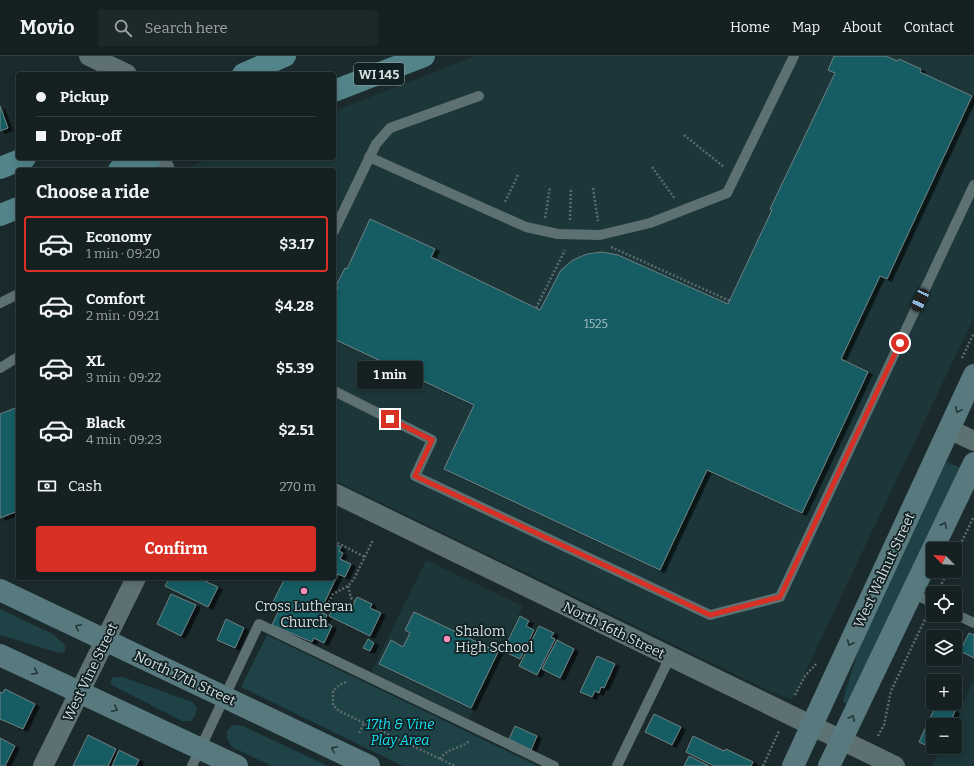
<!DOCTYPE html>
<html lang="en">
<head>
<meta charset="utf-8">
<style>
  :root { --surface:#142022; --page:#1d282a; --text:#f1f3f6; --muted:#9da3a5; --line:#333e40; --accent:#d93025 }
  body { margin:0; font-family:Bitter,serif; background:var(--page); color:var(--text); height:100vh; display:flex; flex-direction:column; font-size:15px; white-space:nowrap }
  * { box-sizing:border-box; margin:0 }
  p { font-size:13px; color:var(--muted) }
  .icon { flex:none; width:22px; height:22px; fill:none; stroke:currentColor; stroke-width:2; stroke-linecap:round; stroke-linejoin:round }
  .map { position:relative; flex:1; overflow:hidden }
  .details { position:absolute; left:16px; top:112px; width:320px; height:412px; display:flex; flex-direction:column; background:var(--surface); border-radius:4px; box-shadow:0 2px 6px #0003,0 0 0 1px var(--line) }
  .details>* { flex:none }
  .top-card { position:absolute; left:16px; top:16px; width:320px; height:88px; border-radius:4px; box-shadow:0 2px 6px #0003,0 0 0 1px var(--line); display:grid; align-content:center; height:88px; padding:0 20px; background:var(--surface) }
  .needle { width:26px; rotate:295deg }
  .buttons { position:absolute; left:926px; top:486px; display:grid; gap:8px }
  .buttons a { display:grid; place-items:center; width:36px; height:36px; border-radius:4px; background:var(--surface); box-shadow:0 2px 6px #0003,0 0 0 1px var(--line); font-size:20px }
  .end { position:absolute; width:18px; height:18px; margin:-9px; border:5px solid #d93025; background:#fff; box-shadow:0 0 0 2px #fff }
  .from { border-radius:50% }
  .bubble { position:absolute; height:28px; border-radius:4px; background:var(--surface); box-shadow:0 2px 6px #0003,0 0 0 1px var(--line); font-size:13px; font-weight:700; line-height:28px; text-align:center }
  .car { position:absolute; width:12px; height:24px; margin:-12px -6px; border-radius:5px; box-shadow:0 0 3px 1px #0007; background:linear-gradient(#222 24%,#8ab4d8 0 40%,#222 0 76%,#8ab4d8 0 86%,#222 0) }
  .top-card b { display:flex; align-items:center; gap:14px; height:38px; font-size:15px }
  .top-card b+b { border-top:1px solid var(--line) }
  .top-card i { width:10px; height:10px; background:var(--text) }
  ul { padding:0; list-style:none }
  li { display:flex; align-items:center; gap:12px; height:56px; margin:0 8px 6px; padding:0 12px; border:2px solid transparent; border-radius:4px }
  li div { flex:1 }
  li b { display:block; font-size:15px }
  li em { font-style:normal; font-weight:700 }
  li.selected { border-color:var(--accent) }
  li>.icon { width:36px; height:36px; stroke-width:1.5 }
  h2 { padding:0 20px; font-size:18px; line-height:48px }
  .pay { display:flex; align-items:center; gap:10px; height:44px; padding:0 20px; font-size:15px }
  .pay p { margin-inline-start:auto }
  .action { display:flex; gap:8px; margin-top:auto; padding:8px 20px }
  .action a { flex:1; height:46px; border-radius:4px; background:var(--accent); color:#fff; font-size:16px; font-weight:700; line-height:46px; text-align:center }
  header { display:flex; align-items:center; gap:24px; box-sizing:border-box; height:56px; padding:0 20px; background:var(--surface); border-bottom:1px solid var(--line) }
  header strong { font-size:19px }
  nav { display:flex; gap:22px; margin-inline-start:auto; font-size:14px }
  .search { width:280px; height:36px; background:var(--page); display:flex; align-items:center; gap:10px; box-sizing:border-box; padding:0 14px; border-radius:4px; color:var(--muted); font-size:15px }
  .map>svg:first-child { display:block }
  .built { fill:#1c3639 }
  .green { fill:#1e4246 }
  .building { fill:#175c63; stroke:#6e8183; filter:url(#shadow) }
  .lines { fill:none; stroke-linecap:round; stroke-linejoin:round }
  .path { stroke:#5c6a6c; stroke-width:2.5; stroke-dasharray:2 2; stroke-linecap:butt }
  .service { stroke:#5d7072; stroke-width:10 }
  .minor { stroke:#5d7072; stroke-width:20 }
  .secondary { stroke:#587a7e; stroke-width:22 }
  .primary { stroke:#52848a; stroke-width:22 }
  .oneway { stroke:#23373a }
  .route { stroke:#d93025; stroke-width:5 }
  .poi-dot { fill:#fe8ebc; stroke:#112123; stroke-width:1.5 }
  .labels { text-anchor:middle; stroke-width:3.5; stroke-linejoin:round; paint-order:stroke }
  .number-label { font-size:12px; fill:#a6bec1 }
  .shield { fill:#112123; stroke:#9aa6a7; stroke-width:1 }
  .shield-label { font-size:13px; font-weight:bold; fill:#d5dfe0 }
  .street-label { font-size:14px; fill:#d5dfe0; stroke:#112123 }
  .poi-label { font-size:14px; fill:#d5dfe0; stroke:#112123 }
  .park-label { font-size:14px; font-style:italic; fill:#13e1f3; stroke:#112123 }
</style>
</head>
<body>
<header>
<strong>Movio</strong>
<div class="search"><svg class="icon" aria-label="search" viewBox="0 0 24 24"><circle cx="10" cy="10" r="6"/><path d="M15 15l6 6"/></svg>Search here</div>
<nav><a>Home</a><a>Map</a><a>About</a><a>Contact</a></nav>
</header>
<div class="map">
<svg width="974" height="710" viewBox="0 0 974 710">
  <defs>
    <filter id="shadow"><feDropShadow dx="4.5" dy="2.5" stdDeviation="0" flood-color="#0009"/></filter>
  </defs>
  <rect width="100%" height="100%" fill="#1b2b2d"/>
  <path class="built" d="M476 0H974V261L792 644 772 636 334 424V114H189V111L213 102H334V55Z
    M426 504 523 550 469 663 371 616Z
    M974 623V710H932L941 691H955V669H952Z"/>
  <path class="green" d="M947 406 964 413 852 651 843 646 845 636 867 569 939 417Z
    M0 553 53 578 66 590 64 597 56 596 0 579Z
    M267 579 538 710H403L241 631Z
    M113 621H123L192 646 197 652 195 660 191 665H182L110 628Z
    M232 669 243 670 328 710H272L232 691 227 683V676Z"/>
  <path class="building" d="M834 0H886L897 5 899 3 921 13 920 16 972 40 887 223 880 220 841 303 868 316 802 457 707 414 660 514 444 413 474 349 334 283V241L338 231 336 230 345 212 347 213 370 163 435 193 431 201 540 254 561 214 573 204 587 198 602 196 618 199 728 248 772 154 770 153 835 17 828 14Z
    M0 50 8 72 0 75Z
    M18 351V455L0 462V358Z
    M334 488 341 491 339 495 343 497 340 503 351 508 345 521 338 518 320 556 327 559 324 566 332 570 324 587 314 582 312 586 272 569 280 552 272 548 285 522H334Z
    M169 522H203L206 523 205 525 218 531 208 551 165 530Z
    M171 538 196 549 181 580 157 568Z
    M357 541 372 548 370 552 381 557 370 580 329 560 336 546 351 554Z
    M414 556 498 596 471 652 379 608 391 584 403 591 410 577 405 574Z
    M520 560 529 565 526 570 534 574 520 603 503 595Z
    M226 563 244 572 235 592 217 584Z
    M539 570 554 577 551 581 555 583 537 619 519 610Z
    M969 577 974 579V602L960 595Z
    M368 583 374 587 370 595 363 592Z
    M557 584 574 593 560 622 542 613Z
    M597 600 615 608 604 632 601 631 599 637 595 635 592 641 580 636Z
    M5 633 35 648 23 673 0 663V636L3 637Z
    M937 647 955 655 951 665 955 666 954 669H933V691H943L940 696 919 686Z
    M654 658 681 671 672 689 645 676Z
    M515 670 537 680 531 694 509 683Z
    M88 679 116 693 108 710H73Z
    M693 680 724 695 726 693 753 706 751 710H714L686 696Z
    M0 682 15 690 5 710H0Z
    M119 694 139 704 136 710H112Z
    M689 700 709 710H684Z"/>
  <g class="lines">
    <path class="path" d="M684 79 724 111
      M652 111 675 143
      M593 132 598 165
      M505 146 518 119
      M545 162 550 131
      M570 164 571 132
      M611 191 730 245
      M536 252 565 194
      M962 302 974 277
      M334 485 365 501
      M955 500 974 460
      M348 530 351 542 355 545
      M938 535 948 515
      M323 557 333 538 348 530 354 523 373 484
      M346 626 339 629 333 635V649L339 655 455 710
      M795 639 805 620 816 608
      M359 677 364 667
      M878 680 884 669 891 635 927 559
      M440 703C447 692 460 693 469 685
      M763 710 779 675"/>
    <path class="service" d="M369 101 526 171 558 178 600 179 650 167 727 137 794 0
      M334 175 376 88 390 72 479 40
      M0 247 18 238
      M0 312 18 301
      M334 335 432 384 415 420 710 559 780 541 974 129
      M912 537 933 547
      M955 558 974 567
      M192 710 259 568 554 710
      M617 710 670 601"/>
    <path class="minor" d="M89 0 127 18
      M160 102 165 114
      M949 373 974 385
      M334 437 895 710
      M43 710 136 522"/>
    <path class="secondary" d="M0 534 369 710
      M0 599 237 710
      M793 710 974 319
      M829 710 974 407"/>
    <path class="primary" d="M243 18 285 0
      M334 35 424 0
      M0 112 25 102
      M119 114 151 102
      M0 159 18 152"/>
  </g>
  <defs><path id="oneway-chevron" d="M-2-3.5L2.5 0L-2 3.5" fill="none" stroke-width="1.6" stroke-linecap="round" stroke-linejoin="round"/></defs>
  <g class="oneway">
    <use href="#oneway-chevron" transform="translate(958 354) rotate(115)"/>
    <use href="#oneway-chevron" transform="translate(944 469) rotate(-64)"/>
    <use href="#oneway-chevron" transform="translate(78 571) rotate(-154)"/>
    <use href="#oneway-chevron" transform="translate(850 587) rotate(115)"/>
    <use href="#oneway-chevron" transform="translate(35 616) rotate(26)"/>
    <use href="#oneway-chevron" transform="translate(115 653) rotate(25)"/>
    <use href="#oneway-chevron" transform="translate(852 662) rotate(-64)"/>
    <use href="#oneway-chevron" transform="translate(334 693) rotate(-154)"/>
  </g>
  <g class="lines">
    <path class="route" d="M390 363 432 384 415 420 710 559 780 541 900 287"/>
  </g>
  <g class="poi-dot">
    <circle cx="304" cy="535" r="4"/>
    <circle cx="447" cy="583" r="4"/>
  </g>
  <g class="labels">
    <g class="number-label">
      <text x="596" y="272">1525</text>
    </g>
    <rect class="shield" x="354" y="7" width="50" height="22" rx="3"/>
    <g class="shield-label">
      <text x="379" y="23">WI 145</text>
    </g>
    <g class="street-label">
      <text transform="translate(884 514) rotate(-65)" y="5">West Walnut Street</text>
      <text transform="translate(614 574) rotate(26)" y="5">North 16th Street</text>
      <text transform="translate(90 616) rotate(-64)" y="5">West Vine Street</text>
      <text transform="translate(185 622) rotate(25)" y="5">North 17th Street</text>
    </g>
    <g class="poi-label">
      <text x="304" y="555">Cross Lutheran<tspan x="304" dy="16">Church</tspan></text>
      <text x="455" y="580" text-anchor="start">Shalom<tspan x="455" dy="16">High School</tspan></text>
    </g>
    <g class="park-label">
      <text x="400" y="673">17th &amp; Vine<tspan x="400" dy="16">Play Area</tspan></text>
    </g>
  </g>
</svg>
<div class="buttons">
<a><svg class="needle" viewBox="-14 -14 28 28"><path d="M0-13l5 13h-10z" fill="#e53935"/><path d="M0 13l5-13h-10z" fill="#9da3a5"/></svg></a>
<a><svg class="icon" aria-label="locate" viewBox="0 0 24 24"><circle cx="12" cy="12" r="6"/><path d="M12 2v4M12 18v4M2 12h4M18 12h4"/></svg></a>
<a><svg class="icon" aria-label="layers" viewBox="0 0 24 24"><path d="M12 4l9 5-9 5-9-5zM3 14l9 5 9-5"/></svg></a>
<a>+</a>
<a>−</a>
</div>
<i class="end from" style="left:900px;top:287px"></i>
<i class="end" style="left:390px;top:363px"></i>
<div class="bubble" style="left:357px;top:305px;width:66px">1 min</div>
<i class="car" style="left:920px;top:244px;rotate:205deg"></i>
<div class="top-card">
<b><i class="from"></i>Pickup</b>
<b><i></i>Drop-off</b>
</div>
<section class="details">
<h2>Choose a ride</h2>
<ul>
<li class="selected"><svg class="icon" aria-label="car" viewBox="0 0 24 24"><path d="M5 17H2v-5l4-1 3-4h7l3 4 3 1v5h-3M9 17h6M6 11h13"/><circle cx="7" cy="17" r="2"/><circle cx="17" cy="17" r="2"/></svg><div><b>Economy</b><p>1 min · 09:20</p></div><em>$3.17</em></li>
<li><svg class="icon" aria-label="car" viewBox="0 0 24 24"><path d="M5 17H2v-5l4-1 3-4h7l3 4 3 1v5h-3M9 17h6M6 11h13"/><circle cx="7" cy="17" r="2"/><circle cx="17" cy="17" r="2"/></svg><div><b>Comfort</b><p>2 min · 09:21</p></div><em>$4.28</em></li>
<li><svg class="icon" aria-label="car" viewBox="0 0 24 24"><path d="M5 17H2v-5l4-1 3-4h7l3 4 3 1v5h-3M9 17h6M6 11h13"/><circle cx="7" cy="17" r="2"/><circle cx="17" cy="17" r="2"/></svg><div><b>XL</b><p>3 min · 09:22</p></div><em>$5.39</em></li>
<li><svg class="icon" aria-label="car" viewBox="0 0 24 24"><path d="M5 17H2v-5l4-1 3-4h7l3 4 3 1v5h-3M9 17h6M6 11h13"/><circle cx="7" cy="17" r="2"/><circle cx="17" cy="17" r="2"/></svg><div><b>Black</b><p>4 min · 09:23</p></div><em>$2.51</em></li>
</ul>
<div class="pay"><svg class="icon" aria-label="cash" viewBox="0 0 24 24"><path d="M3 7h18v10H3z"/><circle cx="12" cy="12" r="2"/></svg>Cash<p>270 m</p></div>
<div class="action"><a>Confirm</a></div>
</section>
</div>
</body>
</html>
